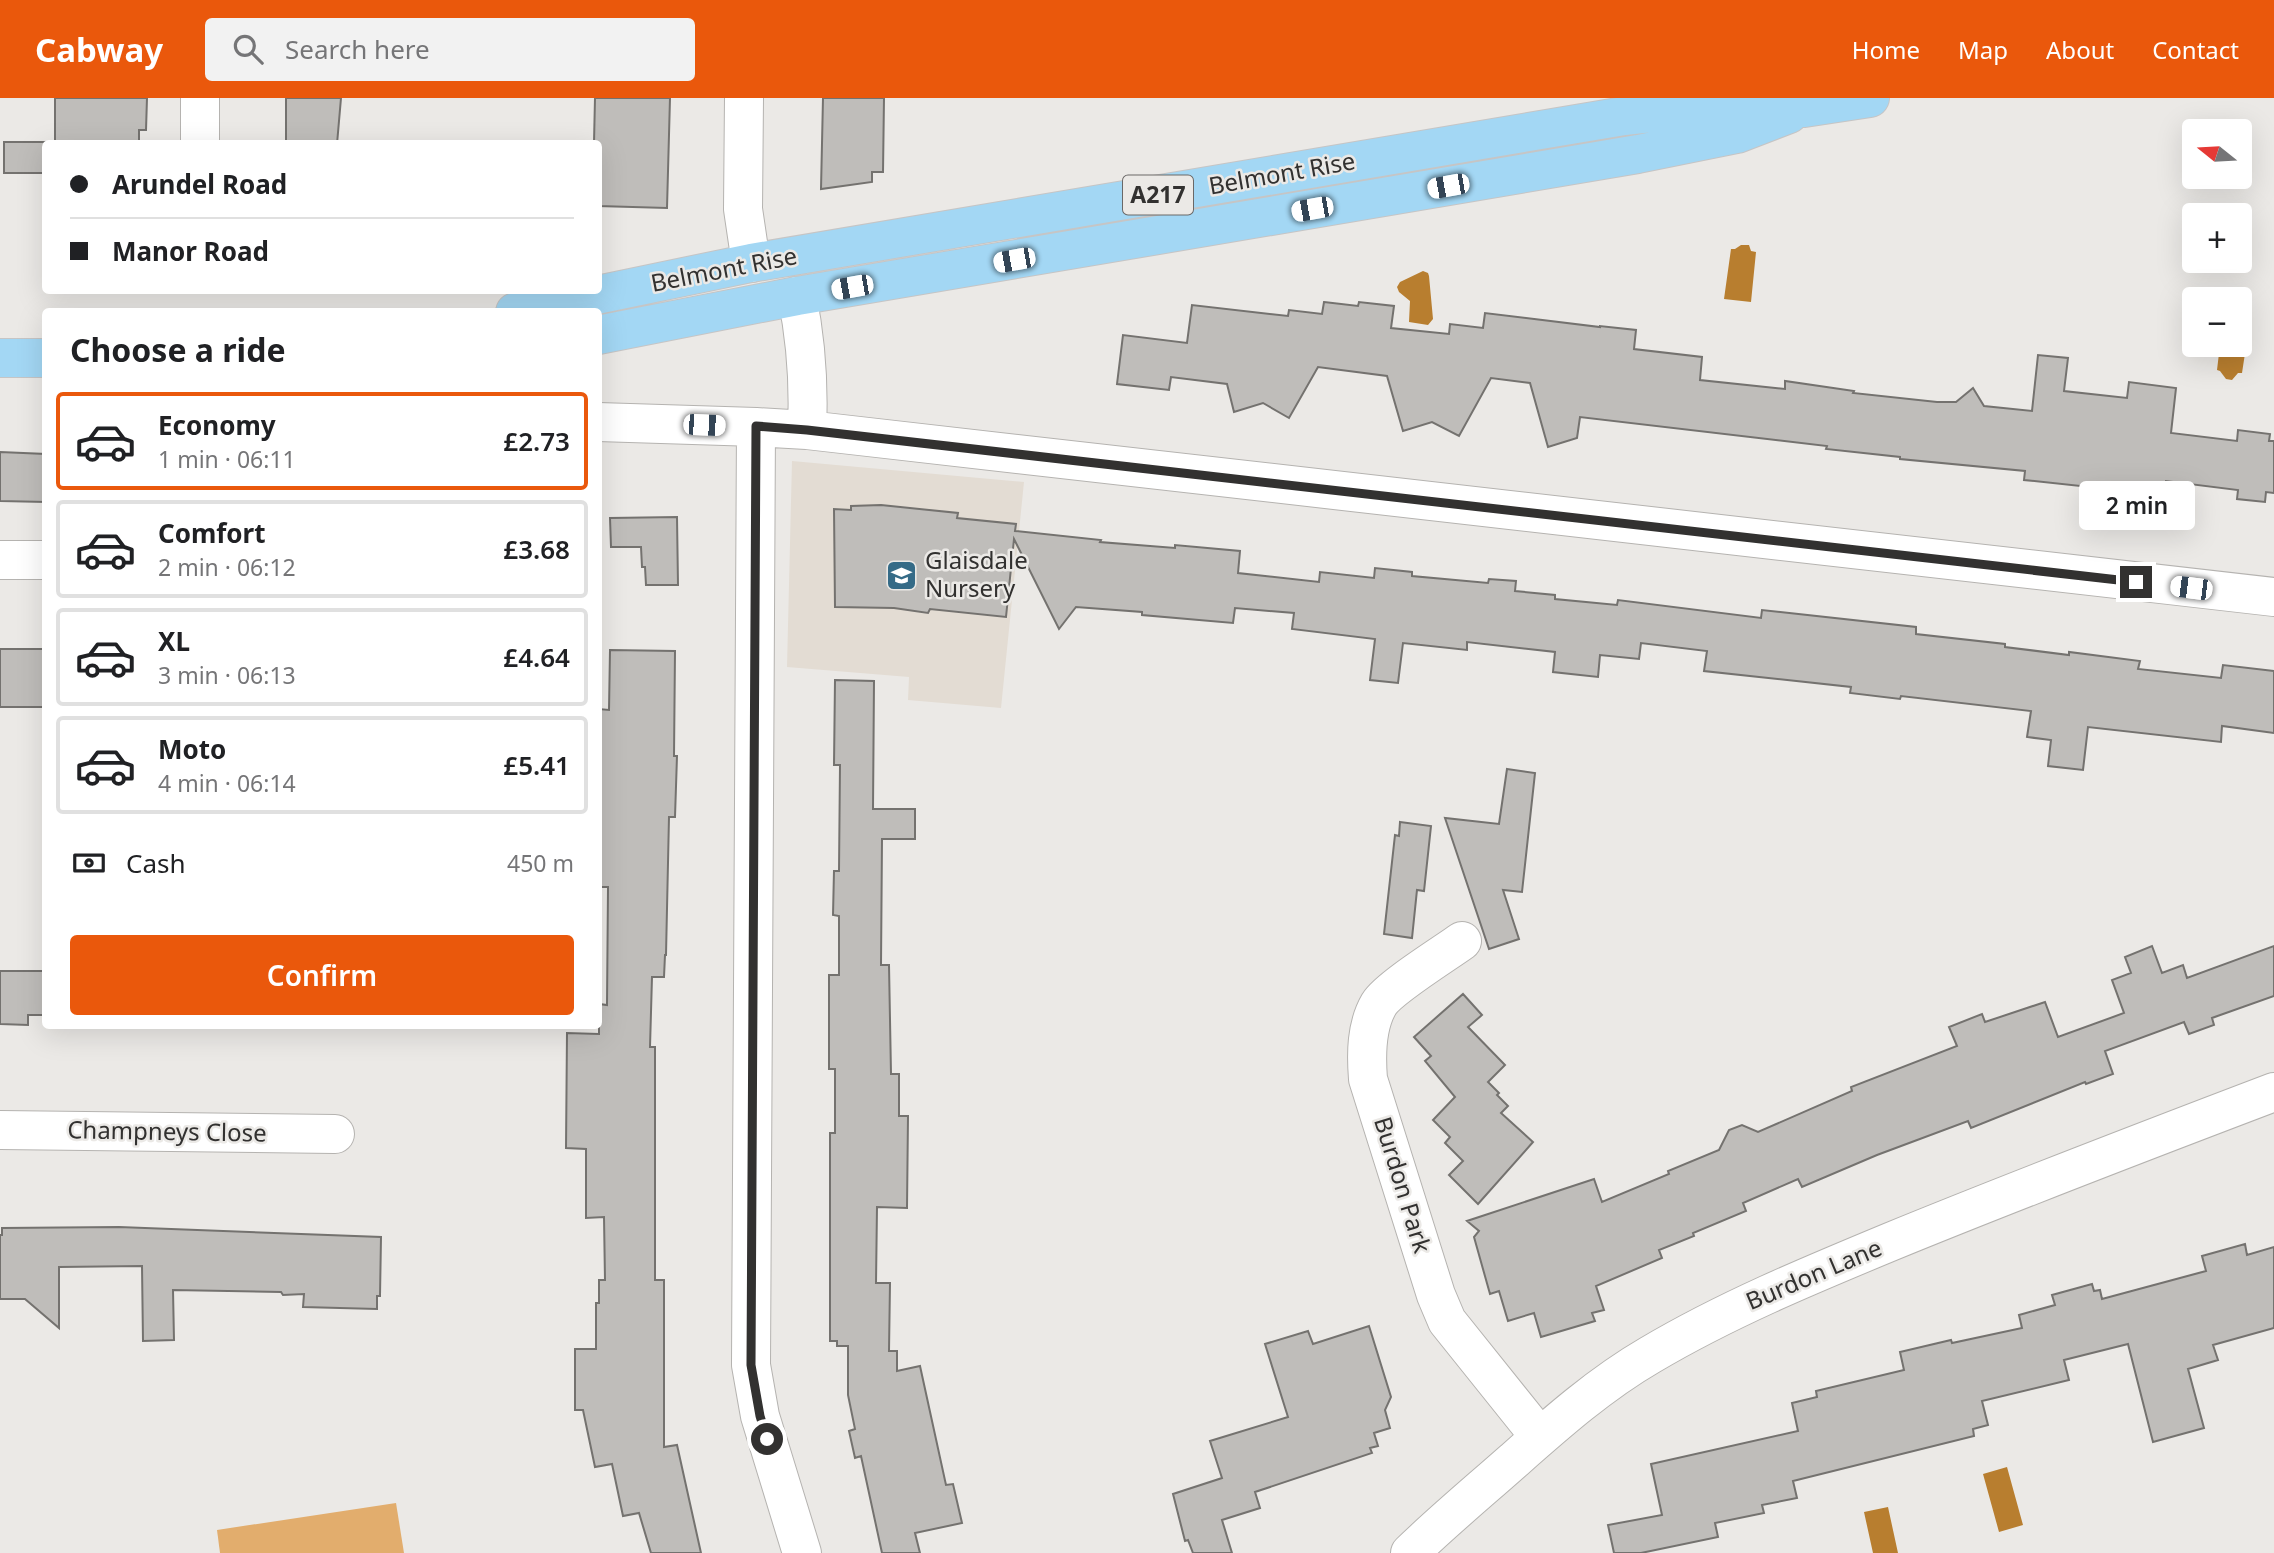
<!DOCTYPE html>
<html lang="en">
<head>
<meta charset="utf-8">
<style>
  :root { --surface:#fff; --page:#f2f2f2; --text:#202124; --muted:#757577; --line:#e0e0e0; --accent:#ea580c }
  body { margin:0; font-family:"Noto Sans",sans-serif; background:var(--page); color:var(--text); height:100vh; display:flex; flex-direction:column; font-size:26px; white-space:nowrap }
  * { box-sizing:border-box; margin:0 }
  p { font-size:23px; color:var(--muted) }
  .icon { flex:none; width:38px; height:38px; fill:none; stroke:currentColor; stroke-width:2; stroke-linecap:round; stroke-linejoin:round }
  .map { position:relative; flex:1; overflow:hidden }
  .details { position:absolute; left:42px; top:210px; width:560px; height:721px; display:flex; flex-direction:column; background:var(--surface); border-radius:7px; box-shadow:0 7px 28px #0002 }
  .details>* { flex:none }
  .hud { position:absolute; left:42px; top:42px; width:560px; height:154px; border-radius:7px; box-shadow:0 7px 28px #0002; display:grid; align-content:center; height:154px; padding:0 28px; background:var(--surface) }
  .needle { width:46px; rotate:288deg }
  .tools { position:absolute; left:2182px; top:21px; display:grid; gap:14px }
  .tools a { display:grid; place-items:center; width:70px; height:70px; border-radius:7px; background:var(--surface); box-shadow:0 7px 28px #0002; font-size:35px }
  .end { position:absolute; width:32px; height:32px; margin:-16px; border:9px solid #323130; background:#fff; box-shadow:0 0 0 4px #fff }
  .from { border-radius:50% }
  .bubble { position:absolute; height:49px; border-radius:7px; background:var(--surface); box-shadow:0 7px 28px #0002; font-size:23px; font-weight:600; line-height:49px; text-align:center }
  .car { position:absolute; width:21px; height:42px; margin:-21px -10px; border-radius:9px; box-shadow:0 0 5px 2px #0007; background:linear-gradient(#fff 24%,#345 0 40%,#fff 0 76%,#345 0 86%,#fff 0) }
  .hud b { display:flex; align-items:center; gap:24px; height:66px; font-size:26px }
  .hud b+b { border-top:2px solid var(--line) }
  .hud i { width:18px; height:18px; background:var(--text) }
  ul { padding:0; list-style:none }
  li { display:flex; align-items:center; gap:21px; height:98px; margin:0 14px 10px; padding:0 14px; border:4px solid var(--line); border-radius:7px }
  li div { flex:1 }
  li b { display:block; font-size:26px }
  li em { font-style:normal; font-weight:600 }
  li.active { border-color:var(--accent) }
  li>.icon { width:63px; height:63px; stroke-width:1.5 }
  h2 { padding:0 28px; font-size:32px; line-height:84px }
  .pay { display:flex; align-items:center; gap:18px; height:77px; padding:0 28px; font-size:26px }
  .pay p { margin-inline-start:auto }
  .action { display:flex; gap:14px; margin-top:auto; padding:14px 28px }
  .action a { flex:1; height:80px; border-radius:7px; background:var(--accent); color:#fff; font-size:28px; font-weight:600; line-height:80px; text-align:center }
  header { display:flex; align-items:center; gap:42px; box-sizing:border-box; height:98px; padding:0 35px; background:var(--accent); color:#fff }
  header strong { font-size:33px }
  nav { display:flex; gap:38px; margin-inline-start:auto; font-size:24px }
  .search { width:490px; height:63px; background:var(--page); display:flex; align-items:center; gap:18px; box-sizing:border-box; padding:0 24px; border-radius:7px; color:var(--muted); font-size:26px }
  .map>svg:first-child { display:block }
  .built { fill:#e3dcd3 }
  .green { fill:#e2ad6d }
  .water { fill:#b87e2f }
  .building { fill:#bfbdba; stroke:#74726f; stroke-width:2 }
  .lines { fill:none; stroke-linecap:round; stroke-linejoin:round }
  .minor-casing { stroke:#b5b3b0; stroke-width:40 }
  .highway-casing { stroke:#c6c5c5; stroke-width:40 }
  .minor { stroke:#fff; stroke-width:38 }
  .highway { stroke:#a3d7f4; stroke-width:38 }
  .route { stroke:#323130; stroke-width:9 }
  .labels { text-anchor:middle; stroke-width:5; stroke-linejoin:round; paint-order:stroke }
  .shield { fill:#ebe9e6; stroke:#6a6867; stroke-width:2 }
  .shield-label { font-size:23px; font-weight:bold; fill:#323130 }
  .street-label { font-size:24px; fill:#323130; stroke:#ebe9e6 }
  .poi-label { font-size:24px; fill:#323130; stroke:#ebe9e6; text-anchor:start }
</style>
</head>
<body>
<header>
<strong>Cabway</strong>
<div class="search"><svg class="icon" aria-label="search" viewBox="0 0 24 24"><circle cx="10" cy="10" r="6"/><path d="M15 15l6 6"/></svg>Search here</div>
<nav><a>Home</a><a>Map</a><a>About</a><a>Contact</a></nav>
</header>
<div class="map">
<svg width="2274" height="1455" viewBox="0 0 2274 1455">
  <rect width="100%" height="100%" fill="#ebe9e6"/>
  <path class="built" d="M792 363 1024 384 1001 610 908 602 909 579 787 569Z"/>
  <path class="green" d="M396 1405 404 1455H220L217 1432Z"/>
  <path class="water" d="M1741 147H1749L1751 153 1756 154 1751 204 1724 201 1731 151H1735Z
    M1423 173 1428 175 1429 178 1433 221 1428 227 1409 224 1410 203 1399 194 1397 189 1400 184Z
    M2240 214 2251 216 2242 275H2238L2232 282 2226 281 2220 273 2217 272 2220 247H2240Z
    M2007 1369 2023 1427 1999 1434 1983 1376Z
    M1888 1409 1898 1455H1873L1864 1414Z"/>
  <path class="building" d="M55 0H147L146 32H139V46H55Z
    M286 0H341L337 46H286Z
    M595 0H670L667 110 598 108V45H594Z
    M823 0H884L883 74H872V84L821 91Z
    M4 44H45V75H4Z
    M1324 204 1358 208 1359 204 1394 208 1391 230 1449 236 1450 226 1483 230 1485 215 1600 229V228L1636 232 1634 251 1702 259 1700 282 1785 291V283L1854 293 1853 295 1937 304H1956L1973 290 1984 308 2032 313 2038 257 2068 260 2064 293 2127 300 2129 284 2176 290 2171 335 2237 343 2238 332 2270 336 2269 343H2274V395L2266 394 2265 404 2237 401 2238 392 2166 383 2165 392 2117 387V392L2024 382 2025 373 1900 361V359L1826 351 1827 348 1580 319 1577 340 1548 349 1530 285 1491 280 1459 338 1432 324 1403 333 1387 278 1318 269 1289 320 1263 305 1234 314 1227 286 1171 279 1169 292 1117 286 1123 237 1187 245 1192 207 1288 218 1289 212 1322 216Z
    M0 354 46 356V404L0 403Z
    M881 407 958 415 957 420 1016 426 1015 433 1101 442 1100 444 1175 450V447L1240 453 1238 475 1319 484 1320 474 1374 480 1375 470 1412 474V478L1488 485 1489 481 1516 483 1515 493 1555 497V501L1617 507 1618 502 1761 520 1762 512 1916 529V536L2005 546V549L2069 557V554L2140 563 2138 571 2221 580 2223 567 2274 573V635L2222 628 2221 644 2088 629 2083 672 2048 668 2051 642 2027 639 2031 613 1901 598 1900 601 1850 595 1851 589 1704 573 1707 553 1641 545 1639 561 1600 557 1598 579 1553 574 1555 554 1467 544V552L1403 545 1398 585 1370 582 1375 541 1292 531 1294 515 1235 510 1233 525 1142 517V514L1076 509 1059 531 1014 441 1006 519 930 511 928 515 894 510 835 509 834 411 851 412V408Z
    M677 419 678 487H646L645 469H642L641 449H611L610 420Z
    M0 551H46V609H0Z
    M610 552 675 553 674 658H677L675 719H669L666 857H665L664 879H652L650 949H655V1182H664V1349L677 1347 701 1455H651L639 1415 623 1418 612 1366 595 1369 583 1312H575V1251H596V1205H599V1182H605L604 1119 586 1120V1051L566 1050 567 935 599 936V906L607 907 608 789H598V626L599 611 609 612Z
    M835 582 874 583 873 711H915V741H882L881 867H889L891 976H899V1018H908L907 1110 877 1109 876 1185H890L889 1253H897V1273L920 1268 946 1387 953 1386 962 1425 915 1435 920 1455H882L861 1358 855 1360 849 1333 855 1331 848 1297V1248H837V1243H830V1035H835V971H829V877H839V818L833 817 834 773H839L840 667H834Z
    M1507 671 1535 675 1522 794 1503 792 1519 841 1489 851 1445 720 1499 726Z
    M1400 724 1431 728 1424 793 1417 792 1412 840 1384 836 1395 737 1399 738Z
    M2152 848 2162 875 2183 867 2187 880 2274 848V898L2212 920 2214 927 2189 936 2184 924 2105 953 2113 976 2086 986 2085 984 1971 1030 1968 1023 1877 1057 1802 1089 1798 1081 1743 1105 1746 1113 1693 1135 1694 1138 1659 1152 1662 1160 1596 1188 1604 1212 1592 1215 1595 1223 1541 1239 1534 1215 1508 1223 1499 1193 1490 1196 1474 1139 1479 1133 1467 1123 1594 1081 1602 1104 1669 1076 1668 1073 1719 1052 1729 1032 1742 1027 1758 1034 1852 993 1851 989 1957 948 1949 929 1982 916 1985 924 2045 904 2058 939 2124 915 2112 882 2131 875 2125 859Z
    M0 873H46V917H28V927L0 926Z
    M1463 896 1482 917 1468 929 1505 967 1488 984 1499 995 1497 997 1508 1008 1501 1015 1533 1044 1478 1106 1449 1077 1463 1063 1445 1045 1450 1039 1433 1022 1455 999 1425 963 1431 958 1414 939Z
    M119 1129 381 1139 380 1198H377V1211L303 1209 304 1196 283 1197 281 1194 173 1192 174 1242 143 1243 142 1168 59 1169V1230L25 1201H0V1137H2V1130Z
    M2245 1146 2247 1157 2274 1149V1230L2213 1247 2218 1262 2188 1271 2204 1330 2153 1344 2128 1246 2064 1262 2069 1282 1982 1303 1988 1327 1973 1331 1974 1338 1793 1383 1797 1400 1762 1407 1764 1415 1715 1425 1718 1439 1641 1455H1614L1608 1427 1662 1417 1651 1366 1798 1333 1792 1305 1817 1299 1816 1293 1904 1272 1900 1254 1951 1242 1952 1245 2022 1230 2019 1217 2055 1207 2052 1197 2092 1186 2094 1193 2100 1192 2102 1201 2206 1173 2202 1158Z
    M1369 1228 1391 1299 1385 1312 1390 1330 1374 1335 1378 1348 1370 1350 1372 1355 1255 1394 1260 1410 1222 1422 1232 1455H1193L1188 1442 1185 1443 1173 1396 1222 1380 1210 1343 1288 1319 1265 1246 1308 1233 1313 1246Z"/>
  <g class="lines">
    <defs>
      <path id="minor" d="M744 0 743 111 751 165
        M200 46V0
        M797 198C806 242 809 288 807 332
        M598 324 756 329 807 332 2274 499
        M756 329 751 1267 760 1318 802 1455
        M0 462H46
        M1462 843C1444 856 1389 890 1379 906 1366 928 1366 956 1368 981L1436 1197 1447 1223 1540 1339
        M0 1032 335 1036
        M1410 1455C1443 1423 1478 1394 1513 1363 1556 1325 1600 1286 1650 1257 1726 1212 1808 1178 1890 1144 2017 1092 2145 1043 2274 994"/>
      <path id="highway" d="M515 214 751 165 1624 18 1732 6 1804 10 1870 0
        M598 237 797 198 1638 56 1737 36 1789 16
        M0 260H46"/>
    </defs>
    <use href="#minor" class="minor-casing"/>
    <use href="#highway" class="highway-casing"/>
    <use href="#minor" class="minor"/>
    <use href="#highway" class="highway"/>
  </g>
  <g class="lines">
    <path class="route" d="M767 1341 760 1318 751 1267 756 328 807 332 2136 484"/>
  </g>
  <defs>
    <symbol id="school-square" viewBox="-11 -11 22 22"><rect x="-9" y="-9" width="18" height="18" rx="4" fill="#356b87" stroke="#ebe9e6"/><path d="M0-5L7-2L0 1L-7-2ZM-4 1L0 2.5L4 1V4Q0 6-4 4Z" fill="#fff"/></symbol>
  </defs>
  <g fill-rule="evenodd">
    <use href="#school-square" x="884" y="460" width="35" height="35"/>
  </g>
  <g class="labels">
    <rect class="shield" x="1123" y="77.5" width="70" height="39" rx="5"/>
    <g class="shield-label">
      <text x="1158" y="105">A217</text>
    </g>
    <g class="street-label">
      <text transform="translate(1282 76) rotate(-10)" y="8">Belmont Rise</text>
      <text transform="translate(724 172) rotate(-11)" y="8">Belmont Rise</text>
      <text transform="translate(167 1034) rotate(1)" y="8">Champneys Close</text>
      <text transform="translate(1402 1087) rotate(73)" y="8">Burdon Park</text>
      <text transform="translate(1814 1177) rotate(-23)" y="8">Burdon Lane</text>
    </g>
    <g class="poi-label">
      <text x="925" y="471">Glaisdale<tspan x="925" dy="28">Nursery</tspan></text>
    </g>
  </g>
</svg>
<div class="tools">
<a><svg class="needle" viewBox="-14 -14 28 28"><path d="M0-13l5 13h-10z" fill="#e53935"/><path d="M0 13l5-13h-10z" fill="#757577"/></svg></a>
<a>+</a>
<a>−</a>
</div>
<i class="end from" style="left:767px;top:1341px"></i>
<i class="end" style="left:2136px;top:484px"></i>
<div class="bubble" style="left:2079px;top:383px;width:116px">2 min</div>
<i class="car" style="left:1448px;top:88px;rotate:260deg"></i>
<i class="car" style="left:1312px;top:111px;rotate:260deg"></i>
<i class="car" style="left:1014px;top:162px;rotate:260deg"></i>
<i class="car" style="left:852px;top:189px;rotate:260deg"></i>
<i class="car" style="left:704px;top:327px;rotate:92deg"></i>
<i class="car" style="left:2191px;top:490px;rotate:277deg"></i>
<div class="hud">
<b><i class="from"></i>Arundel Road</b>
<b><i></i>Manor Road</b>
</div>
<section class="details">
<h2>Choose a ride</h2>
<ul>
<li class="active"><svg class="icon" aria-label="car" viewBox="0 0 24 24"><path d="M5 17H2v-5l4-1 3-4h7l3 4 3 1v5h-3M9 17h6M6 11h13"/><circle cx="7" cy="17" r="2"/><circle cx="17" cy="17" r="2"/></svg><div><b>Economy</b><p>1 min · 06:11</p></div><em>£2.73</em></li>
<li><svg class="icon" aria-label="car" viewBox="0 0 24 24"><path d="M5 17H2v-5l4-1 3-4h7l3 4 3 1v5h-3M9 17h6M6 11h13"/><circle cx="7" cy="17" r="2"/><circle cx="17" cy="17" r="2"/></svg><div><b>Comfort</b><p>2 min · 06:12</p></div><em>£3.68</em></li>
<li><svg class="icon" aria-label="car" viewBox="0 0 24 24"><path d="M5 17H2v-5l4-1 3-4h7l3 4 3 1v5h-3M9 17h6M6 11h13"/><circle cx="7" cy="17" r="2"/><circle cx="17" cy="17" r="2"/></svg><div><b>XL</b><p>3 min · 06:13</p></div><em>£4.64</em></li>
<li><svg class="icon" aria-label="car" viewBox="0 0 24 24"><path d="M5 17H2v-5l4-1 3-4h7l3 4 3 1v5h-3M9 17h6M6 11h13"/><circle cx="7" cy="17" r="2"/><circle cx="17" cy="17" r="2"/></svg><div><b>Moto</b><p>4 min · 06:14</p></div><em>£5.41</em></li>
</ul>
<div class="pay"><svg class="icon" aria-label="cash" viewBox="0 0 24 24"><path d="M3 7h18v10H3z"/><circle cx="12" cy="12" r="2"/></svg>Cash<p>450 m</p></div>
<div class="action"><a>Confirm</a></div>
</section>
</div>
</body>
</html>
